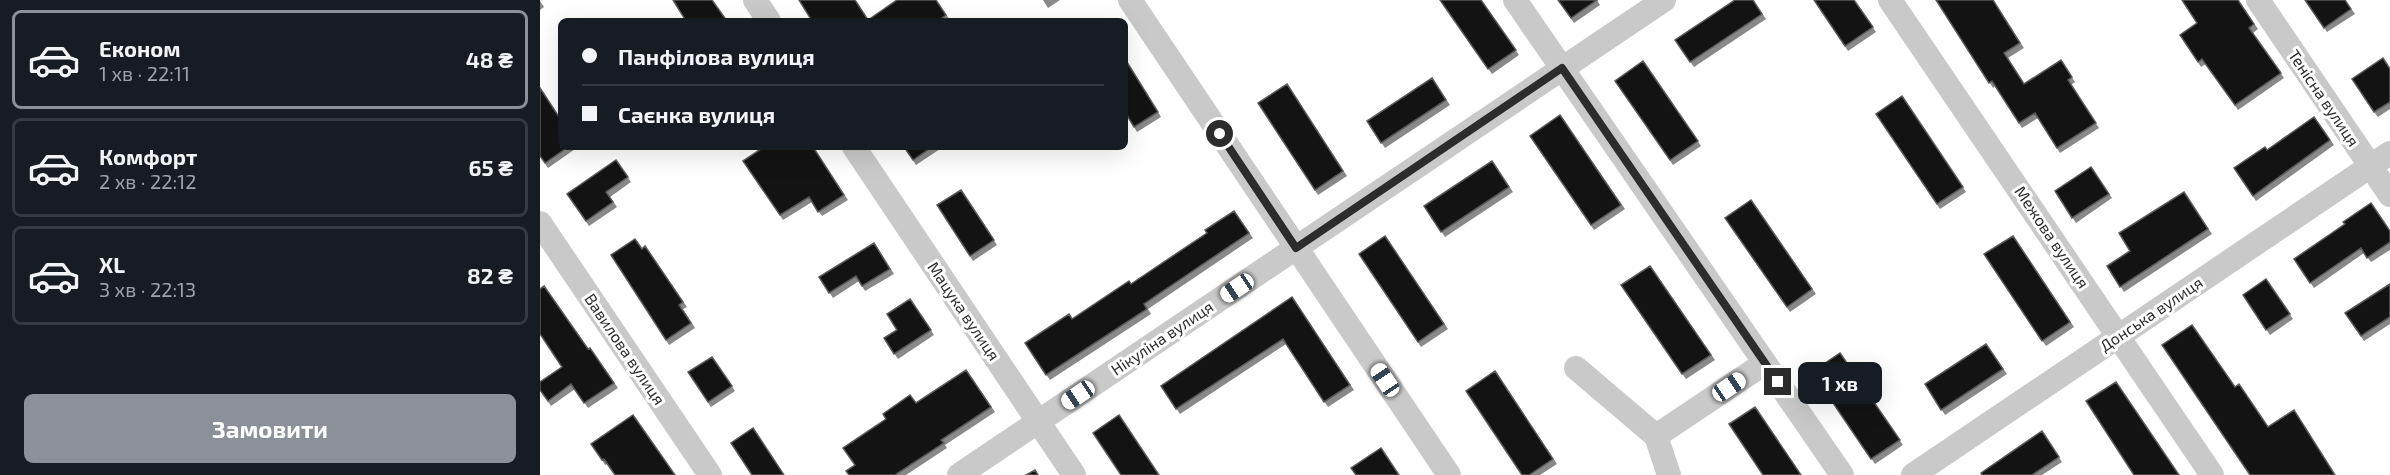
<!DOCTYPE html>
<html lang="uk">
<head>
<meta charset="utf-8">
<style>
  :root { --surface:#171b24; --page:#20242c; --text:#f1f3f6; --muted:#9ea1a6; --line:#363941; --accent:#8c9099 }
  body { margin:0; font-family:"Exo 2",sans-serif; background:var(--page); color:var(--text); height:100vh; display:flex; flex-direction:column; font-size:22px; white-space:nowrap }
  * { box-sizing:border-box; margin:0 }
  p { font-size:20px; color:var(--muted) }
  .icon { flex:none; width:33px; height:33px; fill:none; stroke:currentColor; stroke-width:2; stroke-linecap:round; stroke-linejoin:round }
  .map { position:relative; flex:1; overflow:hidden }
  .panel { display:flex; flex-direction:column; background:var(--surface); width:540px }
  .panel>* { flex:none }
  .banner { position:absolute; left:18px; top:18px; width:570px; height:132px; border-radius:9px; box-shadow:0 6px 24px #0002; display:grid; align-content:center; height:132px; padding:0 24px; background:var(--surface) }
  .end { position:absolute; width:27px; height:27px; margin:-14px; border:8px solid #2c2c2c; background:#fff; box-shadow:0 0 0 3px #fff }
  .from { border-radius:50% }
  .bubble { position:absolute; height:42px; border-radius:9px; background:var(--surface); box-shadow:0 6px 24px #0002; font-size:20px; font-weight:700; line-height:42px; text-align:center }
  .car { position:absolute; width:18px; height:36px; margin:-18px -9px; border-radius:8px; box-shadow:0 0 4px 2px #0007; background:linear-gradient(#fff 24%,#345 0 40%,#fff 0 76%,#345 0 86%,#fff 0) }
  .banner b { display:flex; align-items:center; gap:21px; height:57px; font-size:22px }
  .banner b+b { border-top:2px solid var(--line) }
  .banner i { width:15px; height:15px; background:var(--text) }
  ul { padding:10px 0 0; list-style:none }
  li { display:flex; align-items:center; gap:18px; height:99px; margin:0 12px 9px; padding:0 12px; border:3px solid var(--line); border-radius:9px }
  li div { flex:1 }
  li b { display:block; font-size:22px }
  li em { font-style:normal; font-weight:700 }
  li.on { border-color:var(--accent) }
  li>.icon { width:54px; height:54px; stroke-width:1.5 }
  .primary-button { display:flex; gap:12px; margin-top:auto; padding:12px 24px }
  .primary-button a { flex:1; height:69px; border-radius:9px; background:var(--accent); color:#fff; font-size:24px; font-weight:700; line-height:69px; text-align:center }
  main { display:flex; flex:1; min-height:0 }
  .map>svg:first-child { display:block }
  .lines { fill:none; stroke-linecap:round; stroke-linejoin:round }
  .minor { stroke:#c9c9c9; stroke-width:24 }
  .wall { fill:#898989 }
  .building { fill:#131313; stroke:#5a5a5a; stroke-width:1.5 }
  .route { stroke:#2c2c2c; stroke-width:8 }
  .labels { text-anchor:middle; stroke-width:6; stroke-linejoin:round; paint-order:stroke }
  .street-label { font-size:16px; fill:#2c2c2c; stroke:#fff }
</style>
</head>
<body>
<main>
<section class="panel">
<ul>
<li class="on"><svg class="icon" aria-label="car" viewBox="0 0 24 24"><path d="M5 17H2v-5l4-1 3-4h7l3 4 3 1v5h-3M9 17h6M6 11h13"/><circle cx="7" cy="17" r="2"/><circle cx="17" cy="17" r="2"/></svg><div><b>Економ</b><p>1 хв · 22:11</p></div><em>48 ₴</em></li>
<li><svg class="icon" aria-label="car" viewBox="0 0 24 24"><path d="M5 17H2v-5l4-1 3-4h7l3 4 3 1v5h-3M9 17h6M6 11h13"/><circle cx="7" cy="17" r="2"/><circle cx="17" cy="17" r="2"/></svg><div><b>Комфорт</b><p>2 хв · 22:12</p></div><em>65 ₴</em></li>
<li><svg class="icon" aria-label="car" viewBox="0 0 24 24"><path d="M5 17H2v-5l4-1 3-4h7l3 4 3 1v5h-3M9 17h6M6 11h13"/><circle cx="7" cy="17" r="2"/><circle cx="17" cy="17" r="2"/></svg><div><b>XL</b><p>3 хв · 22:13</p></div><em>82 ₴</em></li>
</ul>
<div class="primary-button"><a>Замовити</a></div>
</section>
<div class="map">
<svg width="1850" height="475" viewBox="0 0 1850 475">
  <rect width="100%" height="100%" fill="#fff"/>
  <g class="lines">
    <path class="minor" d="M215 0 229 21
      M590 0 909 475
      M975 0 1302 475
      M1350 0 1672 475
      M1718 0 1850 195
      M314 147 534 475
      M0 223 170 475
      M1036 368 1116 436 1129 475
      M1116 436 1225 363
      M419 475 1124 0
      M1373 475 1850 153"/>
  </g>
  <path class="wall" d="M396 0 410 20 408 21H272L328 20Z
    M503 0H520L508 8Z
    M900 0H941L979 55 952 74Z
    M1018 0H1057L1060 5 1034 23Z
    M1213 0 1226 19 1154 67 1135 40Z
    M1274 0H1314L1336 32 1308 51Z
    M1396 0H1453L1484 48 1468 58 1484 84 1521 60 1535 82 1531 85 1559 128 1520 153 1498 118 1482 128 1455 86 1453 88Z
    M1698 0 1718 29 1713 33 1744 78 1698 110 1666 64 1661 67 1640 35Z
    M1765 0H1805L1815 14 1787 32Z
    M0 1 4 7 0 10Z
    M585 58 621 117 597 132 585 112Z
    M1103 61 1161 146 1133 165 1075 81Z
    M1850 69V109L1838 117 1834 112Z
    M892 78 910 105 845 148 827 121Z
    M747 84 807 176 778 195 718 103Z
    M1362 96 1426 192 1400 209 1336 114Z
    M1020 115 1085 209 1054 230 990 136Z
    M1774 117 1794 145 1716 201 1694 168 1727 150Z
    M21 147H38L8 168 0 156Z
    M273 147 308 200 282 216 272 202 243 220 203 161Z
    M364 147H403L376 165Z
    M76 160 91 182 70 197 77 207 49 226 27 194Z
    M952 161 973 192 905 237 884 206Z
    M1551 167 1572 198 1536 223 1515 191Z
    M421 190 457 245 433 261 397 205Z
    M1644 192 1672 234 1584 292 1567 266 1590 251Z
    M1211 200 1276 294 1250 312 1185 218Z
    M694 211 713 238 608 309 611 314 510 380 485 343 533 319 591 284 667 233Z
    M1850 231V250L1831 262 1824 253 1774 288 1754 259Z
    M845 236 908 329 881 347 819 254Z
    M1473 236 1534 327 1506 346 1444 254Z
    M334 243 354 274 325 291 319 281 293 298 279 277Z
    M105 246 147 307 143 309 155 328 129 345 71 255 102 249Z
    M1110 266 1175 360 1146 379 1081 285Z
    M1726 279 1753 319 1730 335 1703 295Z
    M1850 284V324L1824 341 1805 313Z
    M752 297 814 390 788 407 746 344 640 414 621 386Z
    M370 299 394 335 358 359 344 338 357 330Z
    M1446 344 1467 374 1405 415 1385 384Z
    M50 348 78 388 48 408 35 389 11 406 0 390Z
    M1300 353 1363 445 1335 464 1272 372Z
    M172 357 195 391 171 407 148 372Z
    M426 370 455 412 405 445 407 448 366 475H309L346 419 376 403Z
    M955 371 1017 464 1000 475H982Z
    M93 415 68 464 65 465 62 460Z
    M1502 431 1522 462 1502 475H1442Z"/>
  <path class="building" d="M133 0H172L187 21H146Z
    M259 0H315L328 20 357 0H396L406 15 398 21H272Z
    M900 0H941L976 50 948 69Z
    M1018 0H1057L1031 18Z
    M1195 0H1213L1222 14 1150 62 1135 40Z
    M1274 0H1314L1333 27 1305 46Z
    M1396 0H1453L1480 43 1464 53 1484 84 1521 60 1532 77 1528 80 1556 123 1517 148 1495 113 1479 123 1452 81 1449 83Z
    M1642 0H1698L1714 24 1709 28 1741 73 1695 105 1662 59 1658 62 1640 35 1657 23Z
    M1765 0H1805L1811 9 1784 28Z
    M1843 58 1850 69V102L1834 112 1812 79Z
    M585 59 618 112 594 127 585 112Z
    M1103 61 1158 141 1130 160 1075 81Z
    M892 78 906 100 841 143 827 121Z
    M747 84 803 171 775 190 718 103Z
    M0 88 21 120V147H28L5 163 0 156Z
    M1362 96 1423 187 1397 204 1336 114Z
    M1020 115 1081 205 1051 225 990 136Z
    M1774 117 1790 140 1713 196 1694 168 1725 147 1727 150Z
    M224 147H273L304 195 278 212 269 197 240 215 203 161Z
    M364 147H392L373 160Z
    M76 160 88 177 66 192 73 202 46 221 27 194Z
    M952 161 969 187 901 232 884 206Z
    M1551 167 1569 194 1532 218 1515 191Z
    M421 190 454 240 430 256 397 205Z
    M1644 192 1668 229 1580 287 1567 266 1590 251 1579 233Z
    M1211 200 1272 289 1247 307 1185 218Z
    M1831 203 1850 231V242L1827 258 1821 248 1770 283 1754 259 1805 224 1803 222Z
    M694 211 709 233 604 304 607 309 506 375 485 343 529 314 532 319 589 281 591 284 667 233 665 230Z
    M845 236 904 324 878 342 819 254Z
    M1473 236 1530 322 1502 341 1444 254Z
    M95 239 102 249 105 246 143 302 139 305 151 323 126 340 71 255Z
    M334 243 350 269 322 286 316 276 289 293 279 277Z
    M1110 266 1171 355 1142 374 1081 285Z
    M1726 279 1750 314 1726 330 1703 295Z
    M1850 284V317L1821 336 1805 313Z
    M4 286 48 349 50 348 74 383 44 403 31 384 8 401 0 390V382L22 367 0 334V289Z
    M752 297 810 385 784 402 743 339 636 409 621 386Z
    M370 299 391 330 354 354 344 338 357 330 347 314Z
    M1652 325 1695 387 1699 384 1728 427 1754 410 1795 475H1710L1622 345Z
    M1446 344 1463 369 1401 410 1385 384Z
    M1300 353 1360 440 1331 459 1272 372Z
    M172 357 192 386 168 402 148 372Z
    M426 370 451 407 401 440 404 443 355 475H309L306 471 315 465 303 448 346 419 343 414 370 395 376 403Z
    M955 371 1013 459 989 475H982L926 391Z
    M1576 382 1639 475H1594L1546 401Z
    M1215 407 1261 475H1223L1189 424Z
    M93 415 135 475H75L64 459 62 460 51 444Z
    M579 415 619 475H581L553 433Z
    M213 428 244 475H212L191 443Z
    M1502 431 1519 457 1492 475H1442L1441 473Z
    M841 448 859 475H816L811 468Z
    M495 470 498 475H486Z"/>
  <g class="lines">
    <path class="route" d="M680 134 756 248 1022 68 1238 382"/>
  </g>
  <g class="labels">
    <g class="street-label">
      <text transform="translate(1784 98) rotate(56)" y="6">Тенісна вулиця</text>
      <text transform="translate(1512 237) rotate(56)" y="6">Межова вулиця</text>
      <text transform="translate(424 311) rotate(56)" y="6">Мацука вулиця</text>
      <text transform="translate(1611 314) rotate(-34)" y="6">Донська вулиця</text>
      <text transform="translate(622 338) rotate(-34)" y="6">Нікуліна вулиця</text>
      <text transform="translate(85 349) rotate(56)" y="6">Вавилова вулиця</text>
    </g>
  </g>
</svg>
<i class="end from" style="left:680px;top:134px"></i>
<i class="end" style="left:1238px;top:382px"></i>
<div class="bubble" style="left:1258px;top:362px;width:84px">1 хв</div>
<i class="car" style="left:697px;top:288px;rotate:236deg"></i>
<i class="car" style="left:845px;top:380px;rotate:326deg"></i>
<i class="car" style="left:1189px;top:387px;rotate:56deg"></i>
<i class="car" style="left:538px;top:395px;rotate:236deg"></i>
<div class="banner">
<b><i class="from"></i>Панфілова вулиця</b>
<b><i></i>Саєнка вулиця</b>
</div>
</div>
</main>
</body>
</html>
